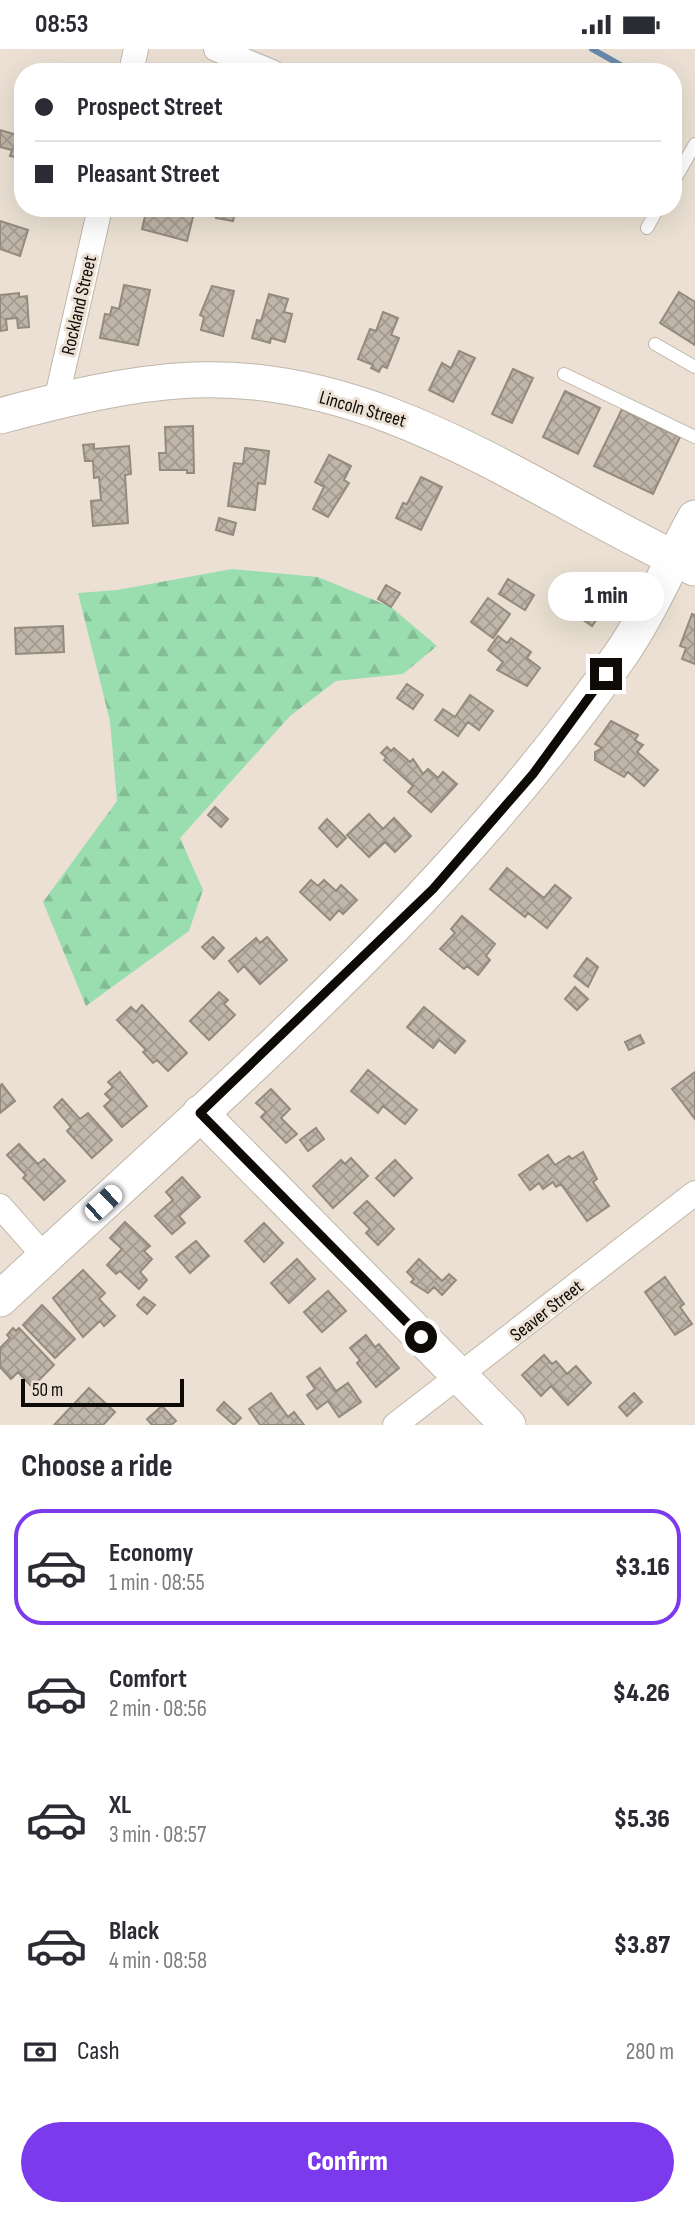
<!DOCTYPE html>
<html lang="en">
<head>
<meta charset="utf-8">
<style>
  :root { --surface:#fff; --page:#f7f7f7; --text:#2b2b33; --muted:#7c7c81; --line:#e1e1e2; --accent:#7c3aed }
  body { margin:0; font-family:"Sofia Sans Condensed",sans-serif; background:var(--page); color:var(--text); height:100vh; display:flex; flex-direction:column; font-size:26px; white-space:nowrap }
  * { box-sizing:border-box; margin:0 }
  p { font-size:23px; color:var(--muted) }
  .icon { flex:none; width:38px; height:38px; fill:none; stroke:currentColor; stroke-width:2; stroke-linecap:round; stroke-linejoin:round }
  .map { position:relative; height:1376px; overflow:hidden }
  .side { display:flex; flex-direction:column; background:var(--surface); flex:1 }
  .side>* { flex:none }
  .banner { position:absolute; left:14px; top:14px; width:668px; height:154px; border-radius:28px; box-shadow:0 7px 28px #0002; display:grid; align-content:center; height:154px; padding:0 21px; background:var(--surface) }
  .scale { position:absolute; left:21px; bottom:18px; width:163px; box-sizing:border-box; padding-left:7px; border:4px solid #0e0b07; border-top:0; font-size:19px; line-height:24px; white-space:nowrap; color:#0e0b07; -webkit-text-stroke:5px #ebe0d3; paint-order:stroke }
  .end { position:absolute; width:32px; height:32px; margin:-16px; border:9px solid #0e0b07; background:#fff; box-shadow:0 0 0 4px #fff }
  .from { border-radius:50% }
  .bubble { position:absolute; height:49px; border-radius:24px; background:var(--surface); box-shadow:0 7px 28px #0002; font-size:23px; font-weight:800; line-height:49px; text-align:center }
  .car { position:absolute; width:21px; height:42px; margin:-21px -10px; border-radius:9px; box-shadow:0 0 5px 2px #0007; background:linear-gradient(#fff 24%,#345 0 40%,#fff 0 76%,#345 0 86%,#fff 0) }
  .banner b { display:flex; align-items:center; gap:24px; height:66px; font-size:26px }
  .banner b+b { border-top:2px solid var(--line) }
  .banner i { width:18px; height:18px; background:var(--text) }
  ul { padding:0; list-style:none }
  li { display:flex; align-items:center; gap:21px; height:116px; margin:0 14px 10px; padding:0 7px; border:4px solid transparent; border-radius:28px }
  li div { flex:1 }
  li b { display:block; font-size:26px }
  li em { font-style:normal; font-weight:800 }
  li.on { border-color:var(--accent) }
  li>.icon { width:63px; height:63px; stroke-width:1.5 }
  h2 { padding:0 21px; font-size:32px; line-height:84px }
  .pay { display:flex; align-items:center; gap:18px; height:77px; padding:0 21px; font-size:26px }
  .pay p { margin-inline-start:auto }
  .primary-button { display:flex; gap:14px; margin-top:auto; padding:14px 21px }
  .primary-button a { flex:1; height:80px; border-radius:42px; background:var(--accent); color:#fff; font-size:28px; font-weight:800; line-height:80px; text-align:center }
  .status { display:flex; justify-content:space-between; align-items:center; height:49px; padding:0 35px; background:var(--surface); direction:ltr }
  .status svg { height:19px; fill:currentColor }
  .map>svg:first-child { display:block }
  .forest { fill:url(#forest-firs) }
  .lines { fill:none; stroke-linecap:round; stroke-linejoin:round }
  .stream { stroke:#6a89ae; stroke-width:6 }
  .building { fill:url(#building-cross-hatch); stroke:#948a7e; stroke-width:2 }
  .lane-casing { stroke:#c0b6a9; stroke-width:14 }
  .street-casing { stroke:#c0b6a9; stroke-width:26 }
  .secondary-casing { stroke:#c0b6a9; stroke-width:37 }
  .lane { stroke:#fff; stroke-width:12 }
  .street { stroke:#fff; stroke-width:24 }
  .secondary { stroke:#fff; stroke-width:35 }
  .route { stroke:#0e0b07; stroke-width:9 }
  .labels { text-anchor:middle; stroke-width:6; stroke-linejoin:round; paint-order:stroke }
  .street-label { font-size:19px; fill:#0e0b07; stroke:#ebe0d3 }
</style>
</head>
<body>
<div class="status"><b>08:53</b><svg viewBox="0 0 49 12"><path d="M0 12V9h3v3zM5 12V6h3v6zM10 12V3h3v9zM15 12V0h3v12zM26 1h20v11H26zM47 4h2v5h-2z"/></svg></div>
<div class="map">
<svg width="695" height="1376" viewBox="0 0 695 1376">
  <defs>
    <pattern id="forest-firs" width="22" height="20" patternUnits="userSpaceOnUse" patternTransform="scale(1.75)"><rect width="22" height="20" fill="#9adeaf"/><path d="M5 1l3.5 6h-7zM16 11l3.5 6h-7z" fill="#84bd95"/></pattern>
    <pattern id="building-cross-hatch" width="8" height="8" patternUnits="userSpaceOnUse" patternTransform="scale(1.75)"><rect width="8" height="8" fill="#bfb5a8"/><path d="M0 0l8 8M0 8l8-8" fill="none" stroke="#a39a8f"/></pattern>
  </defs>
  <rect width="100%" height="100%" fill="#ebe0d3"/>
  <path class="forest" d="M232 520 318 528 391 558 437 597 403 625 336 632 290 667 180 789 203 841 189 882 86 957 43 853 117 752 110 672 78 544 117 541Z"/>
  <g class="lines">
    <path class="stream" d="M592 0 633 23"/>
  </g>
  <path class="building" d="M20 78 23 79V110L10 107 12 101 0 98V81L17 86Z
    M147 159H177L194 164 187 192 142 180Z
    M217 159H236L233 172 216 169Z
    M0 172 28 181 20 207 0 200Z
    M124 236 150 241 138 296 100 289 105 265 110 266 112 258 119 260Z
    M212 237 234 242 223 287 201 281 204 268 200 266Z
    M679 243 695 253V296L660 274Z
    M19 244V248L27 247 29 278 18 279 17 269 6 270 7 281 0 282V246Z
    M269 245 288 250 284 263 292 265 285 293 271 289 270 294 252 289 257 271 261 272Z
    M383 263 398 269 391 286 399 289 387 319 382 317 379 323 371 319 373 316 358 310 370 280 376 282Z
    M459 302 475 309 453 353 429 341 442 314 451 319Z
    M513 320 533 329 512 374 492 365Z
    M565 342 600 359 578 405 543 388Z
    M622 360 680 388 653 445 594 417Z
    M193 377 194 424H187V421H160L159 404H166L165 378Z
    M94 395V400L129 397 131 425 125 426 128 474 93 477 91 452 101 451 99 428 94 429 93 412H85L83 396Z
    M245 399 269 402 265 435 258 434 255 461 228 457 234 414 243 415Z
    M329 406 351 417 344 431 349 434 328 468 313 460 324 438 315 433Z
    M421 428 442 438 421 481 396 469 403 454 407 455Z
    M219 469 236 474 233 486 216 481Z
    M508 530 534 546 525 561 499 545Z
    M573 534 608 554 592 577 559 554Z
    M386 536 400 544 391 558 378 550Z
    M488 549 510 565 493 589 471 573Z
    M692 565 695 566V615L682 610 686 599 680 597Z
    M63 577 64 603 16 605 15 579Z
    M498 587 507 594 511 589 531 603 527 609 540 619 527 637 497 621 503 613 488 601Z
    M407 635 423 646 413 660 397 649Z
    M470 646 493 662 479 681 468 673 458 687 435 671 443 660 455 668Z
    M611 672 638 686 635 691 643 696 637 703 658 721 644 737 628 723 624 728 595 711V703L602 699 595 695Z
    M387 698 391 702 394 699 410 713 413 710 423 725 428 720 438 729 443 723 457 735 431 763 408 743 413 737 384 711 386 708 381 704Z
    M215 758 228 770 221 778 208 766Z
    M369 765 383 780 394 769 411 787 395 803 385 793 369 808 347 786Z
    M327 770 346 789 337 798 319 779Z
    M507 819 544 849 555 836 571 849 547 879 528 864 525 868 490 840Z
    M311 831 318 837 324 831 336 842 341 836 357 851 343 865 339 861 330 871 300 843Z
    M462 867 495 895 486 907 490 911 478 926 467 917 464 920 440 900 455 884 451 880Z
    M213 888 224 899 214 910 202 898Z
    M267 888 287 911 260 935 244 917 238 923 229 912 256 889 260 894Z
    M587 909 598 918 588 938 574 927Z
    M575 938 588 950 577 961 565 950Z
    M219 943 228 951 224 955 235 966 209 991 190 972Z
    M142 956 187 1004 168 1022 157 1011 153 1014 143 1003 146 1001 117 971 131 958 136 963Z
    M424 958 465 992 455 1004 439 991 433 999 407 978Z
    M640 986 644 994 629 1001 625 993Z
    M368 1021 417 1061 405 1075 383 1057 378 1064 351 1042Z
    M120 1023 147 1057 122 1078 104 1057 111 1051 105 1045 113 1038 108 1033Z
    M695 1023V1070L672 1040Z
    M2 1035 15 1052 0 1064V1037Z
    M271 1040 290 1060 281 1069 297 1085 286 1094 261 1068 266 1063 256 1054Z
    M62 1050 80 1070 88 1064 112 1091 92 1109 67 1082 71 1078 54 1058Z
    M316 1079 324 1090 308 1102 300 1091Z
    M19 1095 38 1115 44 1110 65 1132 44 1151 23 1129 26 1126 7 1106Z
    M583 1103 597 1130 593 1133 609 1157 587 1172 561 1135 556 1138 553 1133 543 1140 539 1134 530 1141 519 1126 548 1106 555 1116 569 1107 572 1110Z
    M351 1109 368 1127 333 1159 313 1137 341 1111 345 1115Z
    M395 1111 412 1129 394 1147 376 1129Z
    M182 1128 200 1148 179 1167 185 1174 172 1185 155 1167 173 1151 166 1143Z
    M367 1152 394 1180 378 1196 366 1184 370 1180 354 1164Z
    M125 1173 150 1197 144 1202 152 1210 140 1223 147 1231 139 1240 120 1222 116 1225 107 1216 122 1200 110 1189Z
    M264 1174 283 1194 264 1213 245 1192Z
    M196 1192 209 1207 190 1224 176 1208Z
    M297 1210 315 1230 289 1254 271 1234Z
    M419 1210 442 1232 449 1225 456 1231 442 1246 434 1238 428 1244 411 1233 414 1230 407 1223Z
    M83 1221 105 1244 99 1250 115 1267 104 1277 100 1272 83 1288 53 1249Z
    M665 1228 684 1255 680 1258 692 1275 675 1286 645 1243Z
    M328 1242 346 1262 322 1283 304 1263Z
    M144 1248 155 1256 147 1265 137 1256Z
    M42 1256 75 1290 55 1309 23 1276Z
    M13 1279 16 1282 19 1279 54 1316 32 1338 18 1323 11 1330 0 1318V1299L10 1289 7 1286Z
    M366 1286 375 1298 379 1295 399 1319 376 1338 357 1314 360 1311 350 1299Z
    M544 1306 552 1315 556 1312 567 1325 576 1317 591 1334 568 1356 551 1337 541 1347 522 1326Z
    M320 1319 336 1342 348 1334 361 1353 339 1368 328 1352 317 1360 307 1346 315 1340 307 1328Z
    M89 1339 115 1363 103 1376H54Z
    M271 1344 288 1368 294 1363 304 1376H260L249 1360Z
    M634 1344 642 1353 627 1367 619 1358Z
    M224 1353 241 1369 234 1376 217 1361Z
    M162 1357 176 1372 171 1376H152L147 1370Z"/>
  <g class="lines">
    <defs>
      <path id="lane" d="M674 132 695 95
        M647 179 658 159
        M655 295 695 318
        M564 325 695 388"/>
      <path id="street" d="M216 0 272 23
        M131 23 136 0
        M56 352 100 159
        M0 1157 45 1208
        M395 1376 695 1144"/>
      <path id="secondary" d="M0 367C63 350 127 334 193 331 381 323 532 443 694 519
        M200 1064 508 1376
        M0 1250C216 1048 450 852 619 608 649 565 670 514 695 469"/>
    </defs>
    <use href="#lane" class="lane-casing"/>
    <use href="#street" class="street-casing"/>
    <use href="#secondary" class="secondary-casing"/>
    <use href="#lane" class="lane"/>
    <use href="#street" class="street"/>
    <use href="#secondary" class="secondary"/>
  </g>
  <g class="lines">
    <path class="route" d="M421 1288 200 1064 433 840 533 725 606 625"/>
  </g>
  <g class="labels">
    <g class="street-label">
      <text transform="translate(78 256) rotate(-77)" y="7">Rockland Street</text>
      <text transform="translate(363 359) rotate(16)" y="7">Lincoln Street</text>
      <text transform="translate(546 1261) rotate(-38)" y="7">Seaver Street</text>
    </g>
  </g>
</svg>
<div class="scale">50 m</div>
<i class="end from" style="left:421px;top:1288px"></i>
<i class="end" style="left:606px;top:625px"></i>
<div class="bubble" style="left:548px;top:523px;width:116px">1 min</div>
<i class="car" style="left:103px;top:1154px;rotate:47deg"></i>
<div class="banner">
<b><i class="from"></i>Prospect Street</b>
<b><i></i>Pleasant Street</b>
</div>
</div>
<section class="side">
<h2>Choose a ride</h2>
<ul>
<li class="on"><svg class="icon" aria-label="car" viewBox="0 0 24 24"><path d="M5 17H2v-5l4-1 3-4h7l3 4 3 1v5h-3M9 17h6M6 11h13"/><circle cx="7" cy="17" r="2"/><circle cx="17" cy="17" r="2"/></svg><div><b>Economy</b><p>1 min · 08:55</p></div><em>$3.16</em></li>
<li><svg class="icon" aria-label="car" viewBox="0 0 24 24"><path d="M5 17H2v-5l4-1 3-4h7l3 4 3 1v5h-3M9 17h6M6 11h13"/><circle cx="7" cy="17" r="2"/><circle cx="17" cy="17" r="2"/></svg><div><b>Comfort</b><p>2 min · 08:56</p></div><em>$4.26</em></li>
<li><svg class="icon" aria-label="car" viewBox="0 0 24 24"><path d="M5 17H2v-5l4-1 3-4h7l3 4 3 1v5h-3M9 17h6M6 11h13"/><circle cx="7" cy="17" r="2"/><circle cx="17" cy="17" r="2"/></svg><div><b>XL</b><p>3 min · 08:57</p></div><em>$5.36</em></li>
<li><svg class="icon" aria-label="car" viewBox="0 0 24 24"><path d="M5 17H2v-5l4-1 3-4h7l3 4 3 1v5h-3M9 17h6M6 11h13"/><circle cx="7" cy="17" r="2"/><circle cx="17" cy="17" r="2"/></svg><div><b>Black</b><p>4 min · 08:58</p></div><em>$3.87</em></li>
</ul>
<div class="pay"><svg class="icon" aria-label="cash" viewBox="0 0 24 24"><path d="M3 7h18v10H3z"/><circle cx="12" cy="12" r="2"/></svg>Cash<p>280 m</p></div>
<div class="primary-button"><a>Confirm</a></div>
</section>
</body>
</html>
